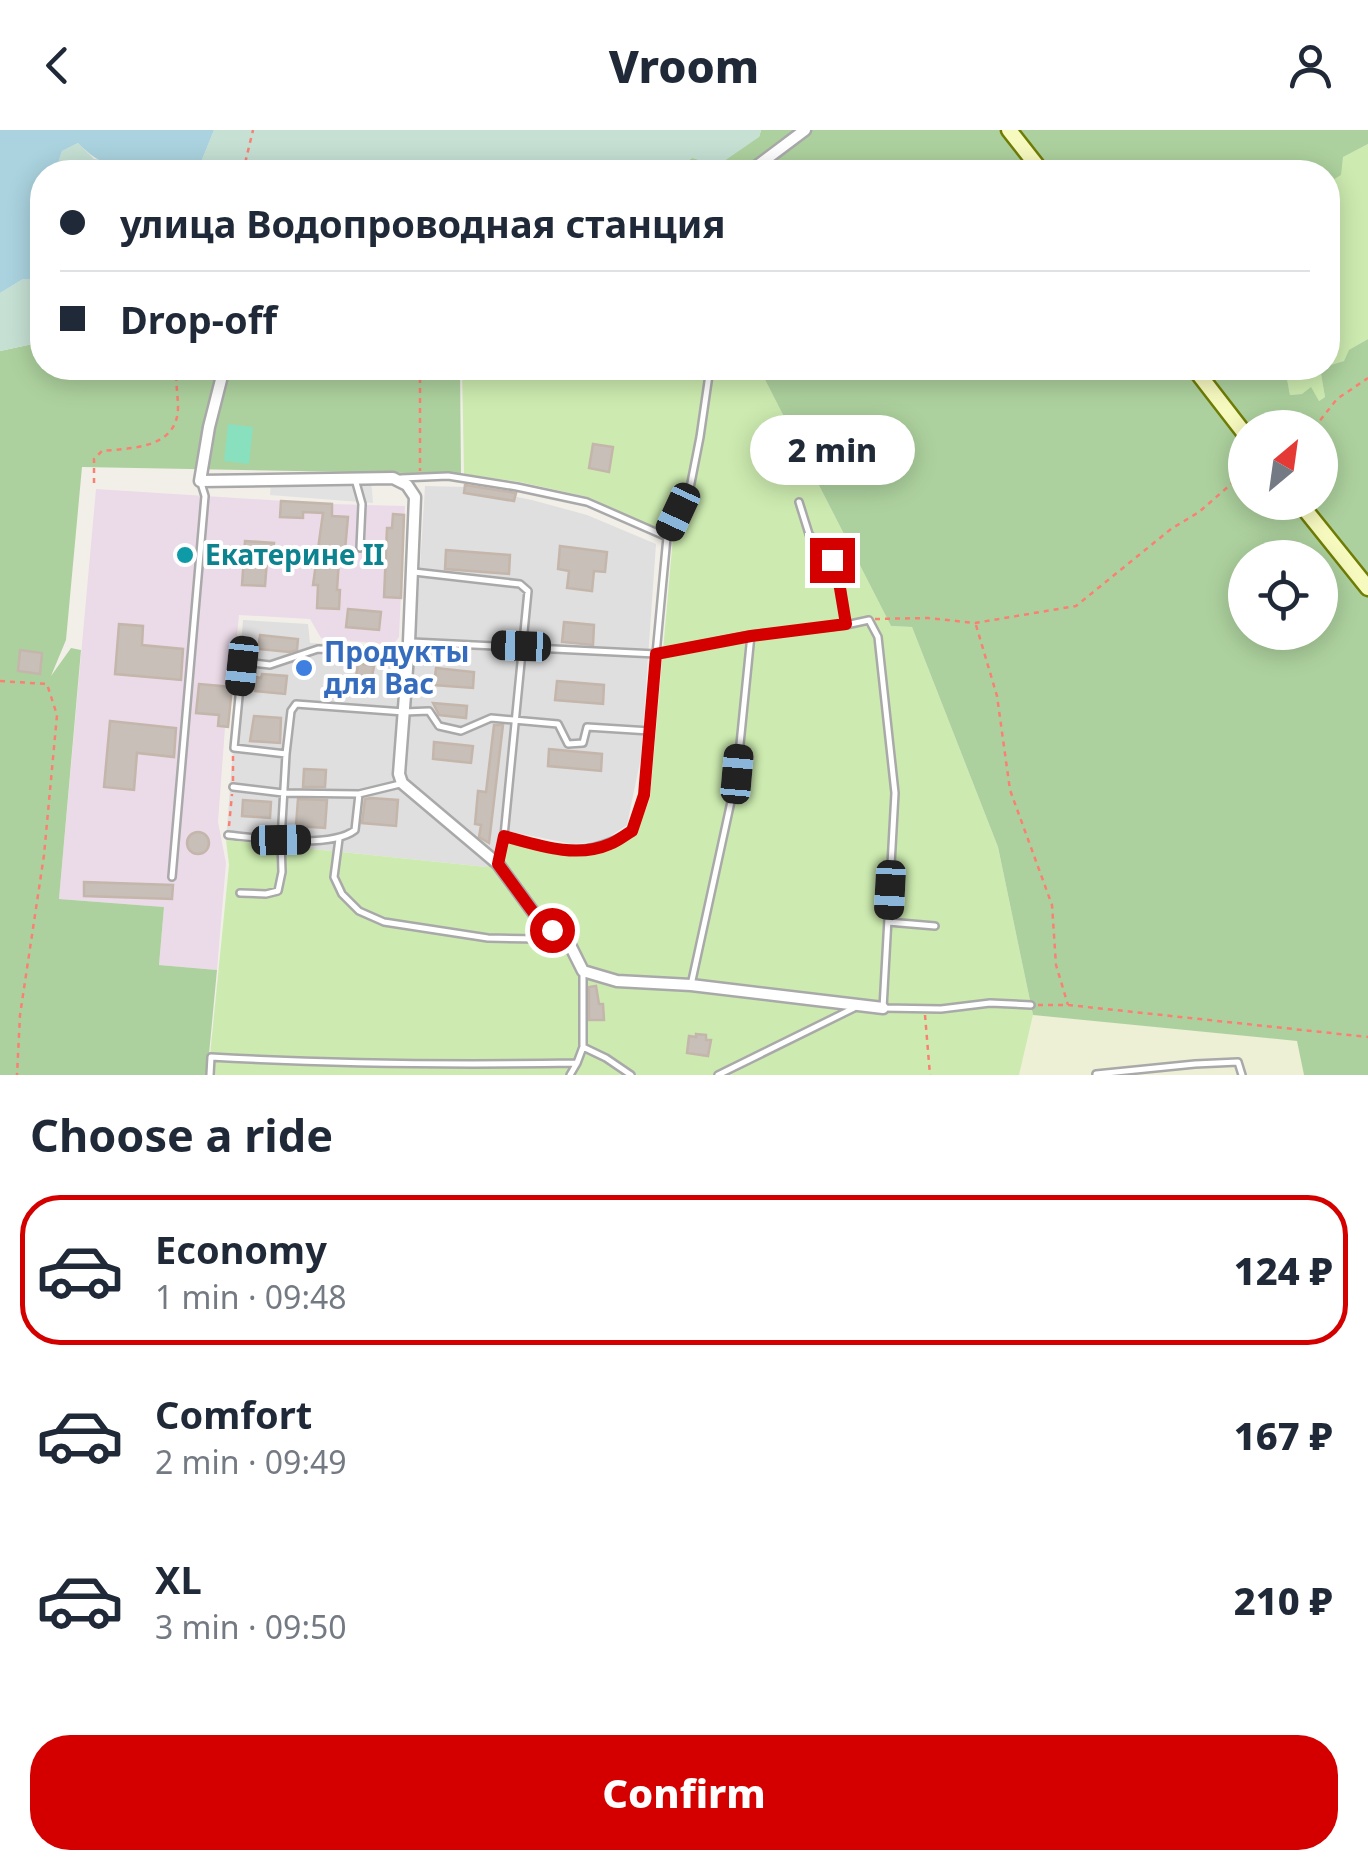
<!DOCTYPE html>
<html lang="en">
<head>
<meta charset="utf-8">
<style>
  :root { --surface:#fff; --page:#f2f2f3; --text:#1f2937; --muted:#747a83; --line:#e0e1e3; --accent:#d40000 }
  body { margin:0; font-family:"Noto Sans",sans-serif; background:var(--page); color:var(--text); height:100vh; display:flex; flex-direction:column; font-size:38px; white-space:nowrap }
  * { box-sizing:border-box; margin:0 }
  p { font-size:32px; color:var(--muted) }
  .icon { flex:none; width:55px; height:55px; fill:none; stroke:currentColor; stroke-width:2; stroke-linecap:round; stroke-linejoin:round }
  .map { position:relative; height:945px; overflow:hidden }
  .sheet { display:flex; flex-direction:column; background:var(--surface); flex:1 }
  .sheet>* { flex:none }
  .guide { position:absolute; left:30px; top:30px; width:1310px; height:220px; border-radius:40px; box-shadow:0 5px 25px #0003; display:grid; align-content:center; height:220px; padding:0 30px; background:var(--surface) }
  .needle { width:65px; rotate:29deg }
  .tools { position:absolute; left:1228px; top:280px; display:grid; gap:20px }
  .tools a { display:grid; place-items:center; width:110px; height:110px; border-radius:50%; background:var(--surface); box-shadow:0 5px 25px #0003; font-size:50px }
  .end { position:absolute; width:45px; height:45px; margin:-22px; border:12px solid #d40000; background:#fff; box-shadow:0 0 0 5px #fff }
  .from { border-radius:50% }
  .bubble { position:absolute; height:70px; border-radius:35px; background:var(--surface); box-shadow:0 5px 25px #0003; font-size:32px; font-weight:800; line-height:70px; text-align:center }
  .car { position:absolute; width:30px; height:60px; margin:-30px -15px; border-radius:12px; box-shadow:0 0 8px 2px #0007; background:linear-gradient(#222 24%,#8ab4d8 0 40%,#222 0 76%,#8ab4d8 0 86%,#222 0) }
  .guide b { display:flex; align-items:center; gap:35px; height:95px; font-size:38px }
  .guide b+b { border-top:2px solid var(--line) }
  .guide i { width:25px; height:25px; background:var(--text) }
  ul { padding:0; list-style:none }
  li { display:flex; align-items:center; gap:30px; height:150px; margin:0 20px 15px; padding:0 10px; border:5px solid transparent; border-radius:40px }
  li div { flex:1 }
  li b { display:block; font-size:38px }
  li em { font-style:normal; font-weight:800 }
  li.selected { border-color:var(--accent) }
  li>.icon { width:90px; height:90px; stroke-width:1.5 }
  h2 { padding:0 30px; font-size:45px; line-height:120px }
  .action { display:flex; gap:20px; margin-top:auto; padding:20px 30px }
  .action a { flex:1; height:115px; border-radius:40px; background:var(--accent); color:#fff; font-size:40px; font-weight:800; line-height:115px; text-align:center }
  header { display:flex; justify-content:space-between; align-items:center; height:130px; padding:0 30px; background:var(--surface); font-size:45px; font-weight:800 }
  .map>svg:first-child { display:block }
  .residential { fill:#e0dfdf }
  .industrial { fill:#ebdbe8 }
  .farmland { fill:#eef0d5 }
  .grass { fill:#cdebb0 }
  .forest { fill:#add19e; fill-rule:evenodd }
  .wetland { fill:#c6e0d4 }
  .pitch { fill:#88e0be }
  .parking { fill:#e2e2e2 }
  .water { fill:#aad3df }
  .building { fill:#c7bfb8; stroke:#c4b6ab; stroke-width:2.5 }
  .lines { fill:none; stroke-linecap:round; stroke-linejoin:round }
  .lane-casing { stroke:#a9a9a9; stroke-width:10 }
  .street-casing { stroke:#a9a9a9; stroke-width:15 }
  .secondary-casing { stroke:#707d05; stroke-width:19 }
  .path { stroke:#fa8072; stroke-width:2.5; stroke-dasharray:5 5; stroke-linecap:butt }
  .lane { stroke:#fff; stroke-width:5 }
  .street { stroke:#fff; stroke-width:10 }
  .secondary { stroke:#f7fabf; stroke-width:14 }
  .route { stroke:#d40000; stroke-width:12 }
  .culture-dot { fill:#0f9aa8; stroke:#fff; stroke-width:4 }
  .shop-dot { fill:#3f7fe0; stroke:#fff; stroke-width:4 }
  .labels { text-anchor:middle; stroke-width:8; stroke-linejoin:round; paint-order:stroke }
  .culture-label { font-size:28px; font-weight:bold; fill:#0d838f; stroke:#fff; text-anchor:start }
  .shop-label { font-size:28px; font-weight:bold; fill:#366cbe; stroke:#fff; text-anchor:start }
</style>
</head>
<body>
<header><svg class="icon" aria-label="back" viewBox="0 0 24 24"><path d="M15 5l-7 7 7 7"/></svg>Vroom<svg class="icon" aria-label="person" viewBox="0 0 24 24"><circle cx="12" cy="8" r="4"/><path d="M4 21q1-7 8-7t8 7"/></svg></header>
<div class="map">
<svg width="1368" height="945" viewBox="0 0 1368 945">
  <rect width="100%" height="100%" fill="#f2efe9"/>
  <path class="residential" d="M425 356 466 357 532 370 587 385 656 414 641 627 627 695 603 711 572 714 512 702 487 737 226 710 243 490 308 494 310 513 415 518Z"/>
  <path class="industrial" d="M96 359 332 374 405 376 399 507 393 515 321 508 310 489 239 485 228 597 225 598 218 692 226 733 217 840 159 835 164 777 59 769Z"/>
  <path class="farmland" d="M1033 885 1368 917V945H1019Z"/>
  <path class="grass" d="M1368 14V209L1350 220 1344 231 1328 237V53L1340 45 1342 27Z
    M462 238H759L891 496 912 497 998 717 1033 885 1019 945H208L229 735 226 710 487 737 506 710 545 722 583 726 611 720 636 705 650 668 673 407 588 367 520 352 464 344Z
    M1285 238H1327L1321 244 1325 267 1319 271 1302 264 1290 265Z"/>
  <path class="forest" d="M761 0H1368V14L1343 27 1341 45 1328 53V42H671L692 28 759 7Z
    M1368 209V945H1304L1297 911 1033 885 998 717 912 497 891 496 759 238H1285L1290 265 1302 264 1311 257 1319 271 1325 267 1321 244 1328 236 1344 231 1349 220ZM1245 298H1320V372H1245ZM1245 428H1320V502H1245Z
    M42 212V238H298L302 249 364 238H460L461 344 82 337 66 510 51 546 71 518 81 520 59 769 164 777 159 835 217 840 207 945H0V221Z"/>
  <path class="wetland" d="M214 0H761L759 7 717 36 692 28 671 42H197Z
    M78 13 94 29 132 34 155 32 153 42H55L62 21Z
    M23 149 42 150V212L0 221V163Z"/>
  <path class="pitch" d="M228 294 253 297 249 334 224 331Z"/>
  <path class="parking" d="M371 349 373 373 270 365 271 351Z"/>
  <path class="water" d="M0 0H214L197 42H153L154 32C116 35 107 42 78 13L62 21 55 42H42V150L23 149 0 163Z"/>
  <path class="building" d="M593 314 613 317 609 342 589 338Z
    M465 355 516 363 514 371 464 363Z
    M281 371 332 374V386L348 387 344 431 339 430 337 460H340L339 479 317 478 318 455H313L323 383 303 382V388L280 387Z
    M393 384 404 385 401 468 384 467 387 398H392Z
    M245 411 274 413 272 430H267L265 456 242 455Z
    M560 416 607 422 605 442 594 441 592 461 567 458 569 441 558 439Z
    M446 420 510 425 509 444 445 439Z
    M348 479 381 482 379 500 346 497Z
    M564 492 594 495 593 515 562 512Z
    M119 494 143 496 142 515 183 519 181 550 115 544Z
    M260 505 298 509 297 520 289 522 258 519Z
    M20 520 42 523 40 544 18 541Z
    M358 533 374 536 370 557 355 555Z
    M436 538 474 542 473 558 434 555Z
    M262 544 287 546 285 564 255 561 256 547 261 548Z
    M557 551 604 555 603 574 555 570Z
    M199 554 232 557 228 597 218 596 219 585 196 583Z
    M433 573 467 576 466 588 439 585Z
    M254 586 281 588 280 613 250 611Z
    M110 591 176 598 174 627 137 623 134 660 104 657Z
    M494 595H503L489 713 479 707 481 695 475 694 478 661 486 662Z
    M434 612 473 616 471 633 433 629Z
    M549 619 602 624 601 641 548 636Z
    M304 639 326 640 325 657H303Z
    M371 668 398 670 396 696 362 693 365 669Z
    M298 669 327 670 325 698 296 696Z
    M243 670 271 672 270 688 242 686Z
    M187 713a11 11 0 1 1 22 0a11 11 0 1 1-22 0Z
    M84 752 173 755 172 769 84 766Z
    M596 856 599 874H603L604 890H589V857Z
    M696 904 706 905V910H711L708 926 687 923 689 906 696 907Z"/>
  <g class="lines">
    <defs>
      <path id="lane" d="M401 348 448 346 517 357 587 372 667 407 656 524 751 505 846 495 869 490 878 507 895 663 883 878 941 879 990 873 1031 875
        M355 349 362 374 360 418
        M799 372 809 404 832 430 841 459 846 495
        M667 407 690 358 700 307 710 238
        M414 442 520 454 528 461 504 706 499 731
        M286 624 234 618 242 536 253 533 270 535 318 519 408 521
        M233 657 283 663 359 664 400 654
        M228 705C259 708 331 719 355 700L359 664
        M504 706C556 720 583 730 632 701L644 665 650 601
        M339 709 334 747 342 764 359 781 384 792 488 808 539 809 549 802
        M172 747 205 366 201 353
        M240 763 266 764 278 761 282 742 281 710 286 624 291 581 296 574 404 582 429 581 439 596 461 601 491 588 558 594 568 614 583 613 587 597 650 601 656 524 412 512
        M888 792 935 796
        M583 844V917L606 928 631 945
        M691 855 737 644 751 505
        M1096 944 1195 934 1238 932 1242 945
        M210 945 211 927C333 934 455 935 577 933
        M570 945 577 933 583 917
        M718 945 854 878"/>
      <path id="street" d="M749 42 805 0
        M224 238 209 297 200 351 393 348 407 355 415 367 409 512 399 644 402 653 498 734 539 790 569 813 583 841 617 851 691 855 883 878"/>
      <path id="secondary" d="M1009 0 1042 42
        M1194 238 1245 304
        M1299 372 1368 458"/>
    </defs>
    <use href="#lane" class="lane-casing"/>
    <use href="#street" class="street-casing"/>
    <use href="#secondary" class="secondary-casing"/>
    <path class="path" d="M243 42 253 0
      M420 238V341
      M1314 298 1337 269 1368 248
      M94 353V329L102 321C131 318 177 319 178 278 178 264 175 251 177 238
      M875 489 928 488 975 493 1076 476 1171 399 1199 382 1245 342
      M976 495 997 566 1010 660 1052 775 1056 835 1068 875
      M0 551 47 554 57 585 44 725 20 885 17 945
      M233 651V624
      M229 696 232 664
      M1038 875H1068L1368 907
      M925 885 930 945"/>
    <use href="#lane" class="lane"/>
    <use href="#street" class="street"/>
    <use href="#secondary" class="secondary"/>
  </g>
  <g class="lines">
    <path class="route" d="M552 800 539 790 498 734 504 706C537 715 576 729 610 714 618 711 625 705 632 701L644 665 656 524 751 506 846 494 840 458 832 430"/>
  </g>
  <circle class="culture-dot" cx="185" cy="425" r="10"/>
  <circle class="shop-dot" cx="304" cy="538" r="10"/>
  <g class="labels">
    <g class="culture-label">
      <text x="205" y="435">Екатерине II</text>
    </g>
    <g class="shop-label">
      <text x="324" y="532">Продукты<tspan x="324" dy="32">для Вас</tspan></text>
    </g>
  </g>
</svg>
<div class="tools">
<a><svg class="needle" viewBox="-14 -14 28 28"><path d="M0-13l5 13h-10z" fill="#e53935"/><path d="M0 13l5-13h-10z" fill="#747a83"/></svg></a>
<a><svg class="icon" aria-label="locate" viewBox="0 0 24 24"><circle cx="12" cy="12" r="6"/><path d="M12 2v4M12 18v4M2 12h4M18 12h4"/></svg></a>
</div>
<i class="end from" style="left:552px;top:800px"></i>
<i class="end" style="left:832px;top:430px"></i>
<div class="bubble" style="left:750px;top:285px;width:165px">2 min</div>
<i class="car" style="left:678px;top:382px;rotate:205deg"></i>
<i class="car" style="left:521px;top:516px;rotate:272deg"></i>
<i class="car" style="left:242px;top:536px;rotate:186deg"></i>
<i class="car" style="left:737px;top:644px;rotate:5deg"></i>
<i class="car" style="left:281px;top:710px;rotate:89deg"></i>
<i class="car" style="left:890px;top:760px;rotate:183deg"></i>
<div class="guide">
<b><i class="from"></i>улица Водопроводная станция</b>
<b><i></i>Drop-off</b>
</div>
</div>
<section class="sheet">
<h2>Choose a ride</h2>
<ul>
<li class="selected"><svg class="icon" aria-label="car" viewBox="0 0 24 24"><path d="M5 17H2v-5l4-1 3-4h7l3 4 3 1v5h-3M9 17h6M6 11h13"/><circle cx="7" cy="17" r="2"/><circle cx="17" cy="17" r="2"/></svg><div><b>Economy</b><p>1 min · 09:48</p></div><em>124 ₽</em></li>
<li><svg class="icon" aria-label="car" viewBox="0 0 24 24"><path d="M5 17H2v-5l4-1 3-4h7l3 4 3 1v5h-3M9 17h6M6 11h13"/><circle cx="7" cy="17" r="2"/><circle cx="17" cy="17" r="2"/></svg><div><b>Comfort</b><p>2 min · 09:49</p></div><em>167 ₽</em></li>
<li><svg class="icon" aria-label="car" viewBox="0 0 24 24"><path d="M5 17H2v-5l4-1 3-4h7l3 4 3 1v5h-3M9 17h6M6 11h13"/><circle cx="7" cy="17" r="2"/><circle cx="17" cy="17" r="2"/></svg><div><b>XL</b><p>3 min · 09:50</p></div><em>210 ₽</em></li>
</ul>
<div class="action"><a>Confirm</a></div>
</section>
</body>
</html>
